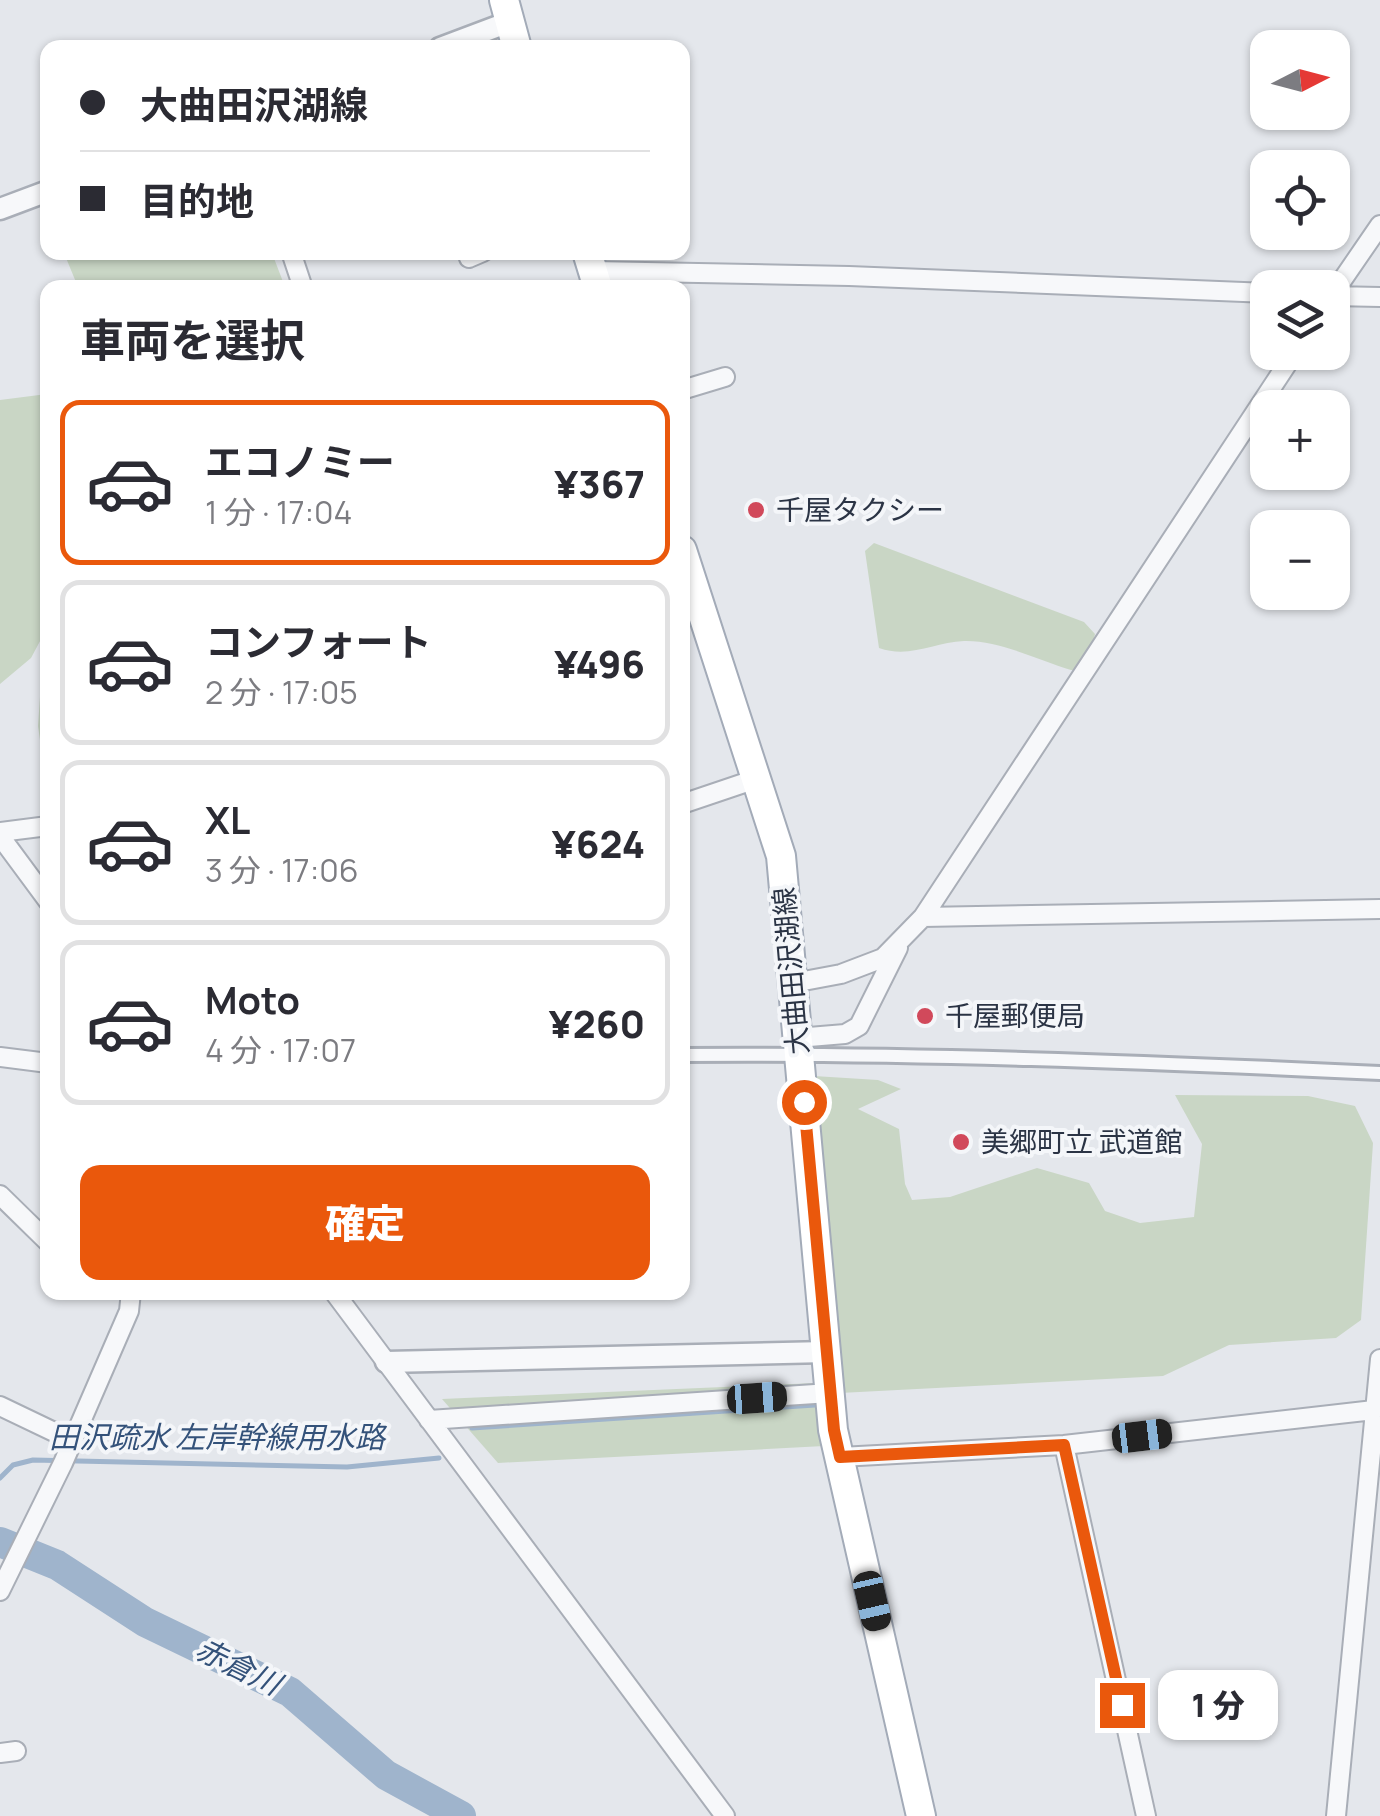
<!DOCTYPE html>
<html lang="ja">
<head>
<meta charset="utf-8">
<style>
  :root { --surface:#fff; --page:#f7f7f7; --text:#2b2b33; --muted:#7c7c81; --line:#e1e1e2; --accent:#ea580c }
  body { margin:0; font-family:Manrope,"Noto Sans JP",sans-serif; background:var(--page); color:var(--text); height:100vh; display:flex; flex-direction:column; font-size:38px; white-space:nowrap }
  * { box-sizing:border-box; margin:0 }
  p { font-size:32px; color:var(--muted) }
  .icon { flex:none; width:55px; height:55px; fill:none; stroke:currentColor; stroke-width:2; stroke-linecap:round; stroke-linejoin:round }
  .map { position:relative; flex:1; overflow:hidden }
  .details { position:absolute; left:40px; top:280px; width:650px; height:1020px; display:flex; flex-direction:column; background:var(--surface); border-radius:20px; box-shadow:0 2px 8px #0004 }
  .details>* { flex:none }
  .banner { position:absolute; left:40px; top:40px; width:650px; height:220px; border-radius:20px; box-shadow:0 2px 8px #0004; display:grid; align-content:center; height:220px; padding:0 40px; background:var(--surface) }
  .needle { width:65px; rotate:84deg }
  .fabs { position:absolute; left:1250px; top:30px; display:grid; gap:20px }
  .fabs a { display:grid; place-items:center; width:100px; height:100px; border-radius:20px; background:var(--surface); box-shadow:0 2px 8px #0004; font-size:50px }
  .end { position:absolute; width:45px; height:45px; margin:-22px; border:12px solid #ea580c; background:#fff; box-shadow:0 0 0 5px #fff }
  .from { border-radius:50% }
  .bubble { position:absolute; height:70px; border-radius:20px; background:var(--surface); box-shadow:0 2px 8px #0004; font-size:32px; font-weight:800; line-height:70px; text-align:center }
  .car { position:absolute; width:30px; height:60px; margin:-30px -15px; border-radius:12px; box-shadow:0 0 8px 2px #0007; background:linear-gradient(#222 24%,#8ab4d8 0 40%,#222 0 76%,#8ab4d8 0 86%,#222 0) }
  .banner b { display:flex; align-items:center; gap:35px; height:95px; font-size:38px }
  .banner b+b { border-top:2px solid var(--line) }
  .banner i { width:25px; height:25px; background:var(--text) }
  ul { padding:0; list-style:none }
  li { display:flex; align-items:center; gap:30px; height:165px; margin:0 20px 15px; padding:0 20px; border:5px solid var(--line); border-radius:20px }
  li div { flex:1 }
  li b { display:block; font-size:38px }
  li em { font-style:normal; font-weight:800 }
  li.on { border-color:var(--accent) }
  li>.icon { width:90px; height:90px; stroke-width:1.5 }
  h2 { padding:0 40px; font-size:45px; line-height:120px }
  .cta { display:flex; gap:20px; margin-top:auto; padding:20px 40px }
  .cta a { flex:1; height:115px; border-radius:20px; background:var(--accent); color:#fff; font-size:40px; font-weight:800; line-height:115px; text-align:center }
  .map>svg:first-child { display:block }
  .green { fill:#c9d6c5 }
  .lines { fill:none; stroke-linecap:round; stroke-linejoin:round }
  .stream { stroke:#9fb4cc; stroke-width:5 }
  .river { stroke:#9fb4cc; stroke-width:30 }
  .pedestrian-casing { stroke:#a9aeb7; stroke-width:18 }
  .minor-casing { stroke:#a9aeb7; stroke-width:22 }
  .tertiary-casing { stroke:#a9aeb7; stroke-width:25 }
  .primary-casing { stroke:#a3abb8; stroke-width:32 }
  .pedestrian { stroke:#f7f8fa; stroke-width:12 }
  .minor { stroke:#f7f8fa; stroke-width:18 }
  .tertiary { stroke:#f7f8fa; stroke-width:20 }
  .primary { stroke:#fff; stroke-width:28 }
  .route { stroke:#ea580c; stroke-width:12 }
  .poi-dot { fill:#d1495b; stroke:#f4f6f9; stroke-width:4 }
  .labels { text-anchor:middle; stroke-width:8; stroke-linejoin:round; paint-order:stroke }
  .poi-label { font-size:28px; fill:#2b3445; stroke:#f4f6f9; text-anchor:start }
  .street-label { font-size:28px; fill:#2b3445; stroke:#f4f6f9 }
  .water-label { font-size:30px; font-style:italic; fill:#34527a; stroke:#f4f6f9 }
</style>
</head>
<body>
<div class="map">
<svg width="1380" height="1816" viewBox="0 0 1380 1816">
  <rect width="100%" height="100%" fill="#e4e7ec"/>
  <path class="green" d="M64 253H272L285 287H78Z
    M47 394V628L31 658 0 684V400Z
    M874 543 1084 622 1095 634 1092 646 1076 670H1071C1038 660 999 640 964 641 934 642 910 659 879 648L865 551Z
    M47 643H48L47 789 38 726 43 653Z
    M814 1076 878 1080 901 1089 858 1109 899 1129 905 1184 912 1200 950 1197 1037 1168 1089 1183 1105 1211 1140 1223 1194 1217 1202 1144 1175 1095 1308 1096 1355 1106 1373 1143 1361 1320 1336 1338 1229 1345 1163 1376 840 1393Z
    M816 1383 824 1446 498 1463 442 1399Z"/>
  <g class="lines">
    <path class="stream" d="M472 1428 815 1405
      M0 1478 13 1465 33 1460 347 1467 439 1458"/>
    <path class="river" d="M0 1542 57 1565 145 1622 290 1692 386 1775 461 1816"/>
    <defs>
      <path id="pedestrian" d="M682 1055C915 1053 1148 1062 1380 1073"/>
      <path id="minor" d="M291 252 303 288
        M467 252 469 258 483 252
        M593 271 849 276 1268 293
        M1332 295 1380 225
        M1332 296 1380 297
        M682 390 725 377
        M682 804 756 779
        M0 832 48 826
        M0 836 48 901
        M923 917 1380 909
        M793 983 841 974 883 958 923 917 1295 352
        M797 1038 845 1034 859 1026 898 948
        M0 1057 48 1063
        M0 1195 48 1242
        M334 1292 725 1816
        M0 1406 73 1441
        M429 1420 830 1393
        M1064 1445 1146 1816
        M840 1457 1064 1445 1374 1410
        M0 1591 63 1463 129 1311 131 1292
        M0 1753 16 1751
        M1336 1816 1380 1359"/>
      <path id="tertiary" d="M440 48 509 22
        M0 209 48 191
        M386 1362 826 1352"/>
      <path id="primary" d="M504 0 517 48
        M587 252 598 288
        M682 550 781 856 833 1430 921 1816"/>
    </defs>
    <use href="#pedestrian" class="pedestrian-casing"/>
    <use href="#minor" class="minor-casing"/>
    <use href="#tertiary" class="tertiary-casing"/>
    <use href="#primary" class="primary-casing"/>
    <use href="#pedestrian" class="pedestrian"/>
    <use href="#minor" class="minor"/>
    <use href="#tertiary" class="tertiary"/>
    <use href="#primary" class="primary"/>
  </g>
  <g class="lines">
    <path class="route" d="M804 1102 834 1430 840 1457 1064 1445 1122 1705"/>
  </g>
  <g class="poi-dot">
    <circle cx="756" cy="510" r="10"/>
    <circle cx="925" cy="1016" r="10"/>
    <circle cx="961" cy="1142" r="10"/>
  </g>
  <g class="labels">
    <g class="poi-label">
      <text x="776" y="520">千屋タクシー</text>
      <text x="945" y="1026">千屋郵便局</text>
      <text x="981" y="1152">美郷町立 武道館</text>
    </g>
    <g class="street-label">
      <text transform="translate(791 971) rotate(-95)" y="10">大曲田沢湖線</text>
    </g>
    <g class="water-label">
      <text x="217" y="1448">田沢疏水 左岸幹線用水路</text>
      <text transform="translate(238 1667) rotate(26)" y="10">赤倉川</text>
    </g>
  </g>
</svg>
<div class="fabs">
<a><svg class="needle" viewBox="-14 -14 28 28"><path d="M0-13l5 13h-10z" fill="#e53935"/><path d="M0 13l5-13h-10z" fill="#7c7c81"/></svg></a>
<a><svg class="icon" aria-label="locate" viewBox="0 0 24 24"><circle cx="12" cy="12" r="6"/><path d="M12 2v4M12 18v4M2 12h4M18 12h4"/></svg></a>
<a><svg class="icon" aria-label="layers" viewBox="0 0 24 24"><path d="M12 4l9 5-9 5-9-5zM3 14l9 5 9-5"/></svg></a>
<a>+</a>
<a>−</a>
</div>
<i class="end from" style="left:804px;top:1102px"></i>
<i class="end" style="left:1122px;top:1705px"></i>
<div class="bubble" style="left:1158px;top:1670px;width:120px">1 分</div>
<i class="car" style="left:757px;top:1398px;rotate:86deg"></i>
<i class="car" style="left:1142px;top:1436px;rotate:83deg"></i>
<i class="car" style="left:872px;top:1601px;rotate:167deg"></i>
<div class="banner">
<b><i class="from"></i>大曲田沢湖線</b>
<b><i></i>目的地</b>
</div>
<section class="details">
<h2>車両を選択</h2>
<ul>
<li class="on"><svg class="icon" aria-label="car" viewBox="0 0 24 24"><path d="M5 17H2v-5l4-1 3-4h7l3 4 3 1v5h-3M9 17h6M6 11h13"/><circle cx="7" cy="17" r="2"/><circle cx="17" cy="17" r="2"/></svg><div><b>エコノミー</b><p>1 分 · 17:04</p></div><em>¥367</em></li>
<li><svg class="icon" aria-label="car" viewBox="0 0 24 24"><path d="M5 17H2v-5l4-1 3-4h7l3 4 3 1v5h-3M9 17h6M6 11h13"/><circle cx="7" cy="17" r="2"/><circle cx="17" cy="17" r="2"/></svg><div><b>コンフォート</b><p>2 分 · 17:05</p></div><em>¥496</em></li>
<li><svg class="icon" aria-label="car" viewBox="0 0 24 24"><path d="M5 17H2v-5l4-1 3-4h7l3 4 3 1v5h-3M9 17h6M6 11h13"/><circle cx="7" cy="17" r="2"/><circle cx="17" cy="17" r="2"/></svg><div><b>XL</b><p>3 分 · 17:06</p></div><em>¥624</em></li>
<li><svg class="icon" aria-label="car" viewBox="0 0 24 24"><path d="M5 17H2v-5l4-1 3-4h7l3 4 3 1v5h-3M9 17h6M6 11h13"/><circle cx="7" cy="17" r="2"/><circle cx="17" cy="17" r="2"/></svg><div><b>Moto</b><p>4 分 · 17:07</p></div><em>¥260</em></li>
</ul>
<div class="cta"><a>確定</a></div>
</section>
</div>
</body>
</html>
